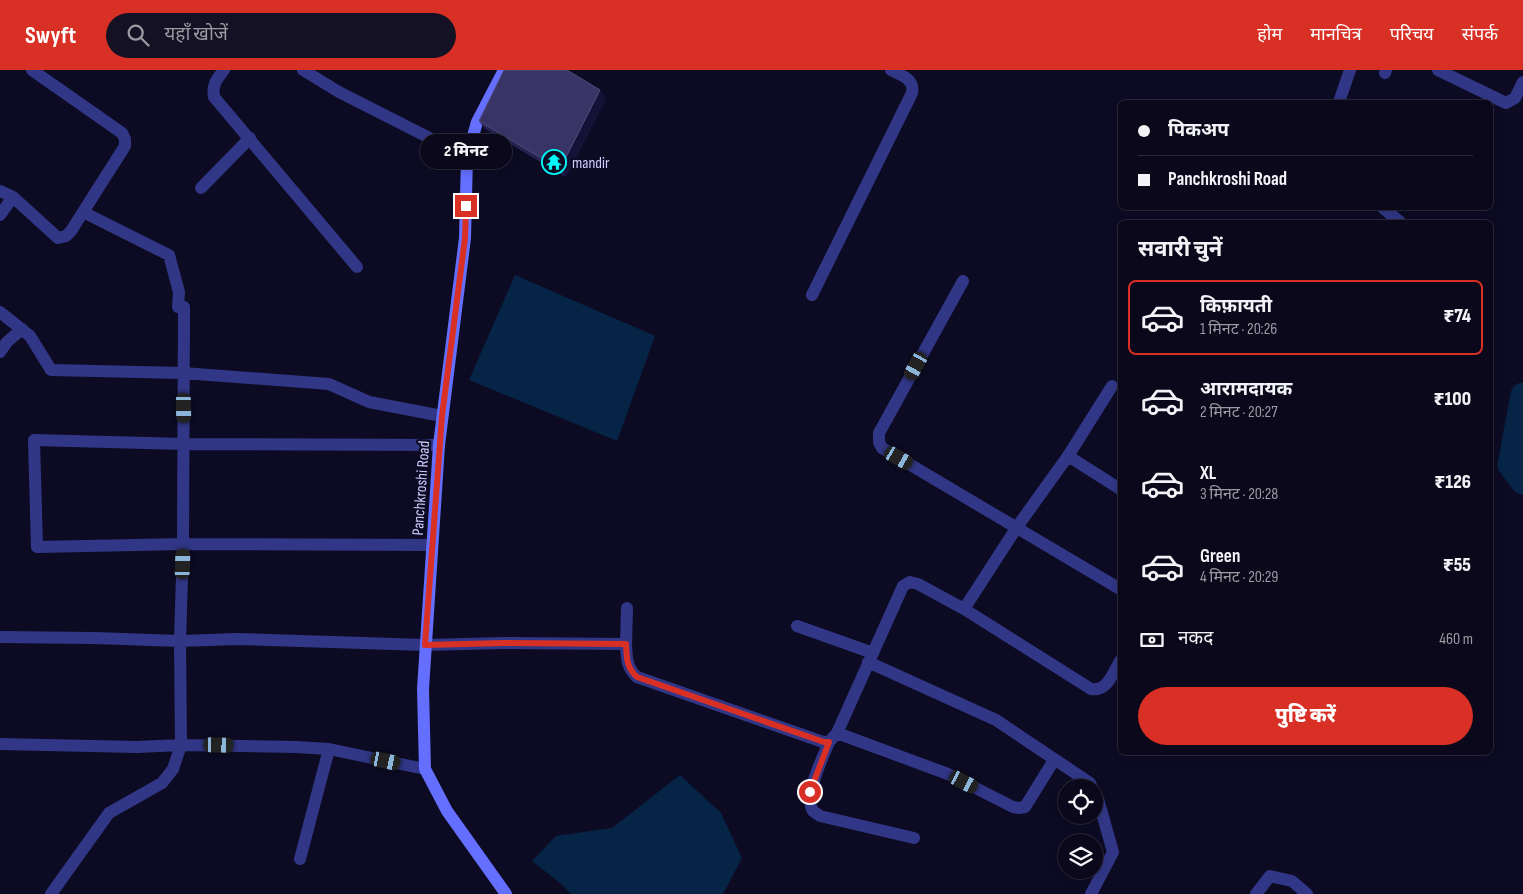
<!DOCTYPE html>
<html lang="hi">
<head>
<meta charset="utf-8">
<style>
  :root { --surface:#0a081a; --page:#131123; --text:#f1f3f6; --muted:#999aa2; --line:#2a2939; --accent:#d93025 }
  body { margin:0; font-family:"Sofia Sans Condensed","Noto Sans Devanagari",sans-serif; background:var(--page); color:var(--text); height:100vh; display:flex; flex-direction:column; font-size:19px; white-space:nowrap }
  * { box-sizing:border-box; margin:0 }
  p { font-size:16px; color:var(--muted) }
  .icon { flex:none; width:28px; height:28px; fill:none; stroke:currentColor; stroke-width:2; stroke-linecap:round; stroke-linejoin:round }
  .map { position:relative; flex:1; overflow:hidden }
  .drawer { position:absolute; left:1118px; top:150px; width:375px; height:535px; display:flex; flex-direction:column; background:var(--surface); border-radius:8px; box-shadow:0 2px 8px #0003,0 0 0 1px var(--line) }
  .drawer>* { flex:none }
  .guide { position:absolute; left:1118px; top:30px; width:375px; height:110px; border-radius:8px; box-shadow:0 2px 8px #0003,0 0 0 1px var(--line); display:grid; align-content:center; height:110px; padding:0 20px; background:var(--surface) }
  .controls { position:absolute; left:1058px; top:709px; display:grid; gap:10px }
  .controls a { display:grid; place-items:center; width:45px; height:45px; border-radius:50%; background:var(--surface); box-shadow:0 2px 8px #0003,0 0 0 1px var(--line); font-size:25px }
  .end { position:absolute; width:22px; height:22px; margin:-11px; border:6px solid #d93025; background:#fff; box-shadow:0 0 0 2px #fff }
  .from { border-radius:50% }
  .bubble { position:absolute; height:35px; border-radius:18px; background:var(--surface); box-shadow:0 2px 8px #0003,0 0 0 1px var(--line); font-size:16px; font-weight:800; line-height:35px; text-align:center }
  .car { position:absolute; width:15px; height:30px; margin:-15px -8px; border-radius:6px; box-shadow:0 0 4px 1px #0007; background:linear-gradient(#222 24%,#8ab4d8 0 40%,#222 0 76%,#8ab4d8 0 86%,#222 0) }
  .guide b { display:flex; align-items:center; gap:18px; height:48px; font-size:19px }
  .guide b+b { border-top:1px solid var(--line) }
  .guide i { width:12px; height:12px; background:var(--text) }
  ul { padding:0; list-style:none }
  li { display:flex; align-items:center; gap:15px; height:75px; margin:0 10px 8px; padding:0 10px; border:2px solid transparent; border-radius:8px }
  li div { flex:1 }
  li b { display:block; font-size:19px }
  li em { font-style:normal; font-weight:800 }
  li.active { border-color:var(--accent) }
  li>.icon { width:45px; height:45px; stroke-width:1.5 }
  h2 { padding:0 20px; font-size:22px; line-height:60px }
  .pay { display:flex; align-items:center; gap:12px; height:55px; padding:0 20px; font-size:19px }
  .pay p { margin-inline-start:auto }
  .action { display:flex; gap:10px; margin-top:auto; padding:10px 20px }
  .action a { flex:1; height:58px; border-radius:30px; background:var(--accent); color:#fff; font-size:20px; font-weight:800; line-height:58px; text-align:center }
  header { display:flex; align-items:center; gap:30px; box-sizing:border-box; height:70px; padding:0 25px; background:var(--accent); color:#fff }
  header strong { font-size:24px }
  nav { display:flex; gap:28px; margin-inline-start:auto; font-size:18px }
  .search { width:350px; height:45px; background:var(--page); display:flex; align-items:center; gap:12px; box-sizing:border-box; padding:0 18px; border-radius:28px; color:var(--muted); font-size:19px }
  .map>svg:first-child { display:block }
  .water { fill:#062446 }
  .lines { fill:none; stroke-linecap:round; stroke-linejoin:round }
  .river { stroke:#062446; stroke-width:25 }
  .street { stroke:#313786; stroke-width:12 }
  .secondary { stroke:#646fff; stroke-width:12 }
  .wall { fill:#272252 }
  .shaded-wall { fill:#151137 }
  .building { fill:#383465; stroke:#504c7d }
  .route { stroke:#d93025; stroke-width:6 }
  .labels { text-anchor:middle; stroke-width:4.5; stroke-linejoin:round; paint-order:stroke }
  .poi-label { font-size:16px; fill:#cdcdff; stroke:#0d0b23; text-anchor:start }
  .street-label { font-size:16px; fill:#cdcdff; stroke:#0d0b23 }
</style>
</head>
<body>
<header>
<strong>Swyft</strong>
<div class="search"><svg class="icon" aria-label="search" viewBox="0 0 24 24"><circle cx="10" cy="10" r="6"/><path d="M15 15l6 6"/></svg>यहाँ खोजें</div>
<nav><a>होम</a><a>मानचित्र</a><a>परिचय</a><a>संपर्क</a></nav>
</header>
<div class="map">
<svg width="1523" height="824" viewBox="0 0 1523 824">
  <rect width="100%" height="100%" fill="#0d0b23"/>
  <path class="water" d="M515 205 655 266 617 371 469 310Z
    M680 705 721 743 742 788 723 824H571L560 813 532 791 556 766 612 758Z"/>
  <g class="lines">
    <path class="river" d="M1523 325 1510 395 1523 412"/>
    <path class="street" d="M224 0C216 10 212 15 214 27L357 197
      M303 0 339 22 467 87
      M1438 0 1506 33 1515 28 1523 12
      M1385 3 1386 0
      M1339 32 1350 0
      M201 118 250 68
      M0 121 13 127 0 145
      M13 127 58 168 66 166 71 161 125 76V69L122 63 32 0
      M1383 138 1400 152
      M83 142 169 185 179 222 178 237
      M963 211 879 363V372L882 378 1120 519
      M812 225 912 23C915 9 901 5 891 0
      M0 242 30 266 51 300 183 303 329 314 369 332 442 346
      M0 282 7 272 22 259
      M1068 386 1112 316
      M432 475 183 474 37 477 34 370 184 374 439 375
      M964 539 1091 619C1107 622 1113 603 1120 591
      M797 556 873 583
      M0 567 94 568 180 571 237 569 425 575 504 573 626 574C627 588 626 597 637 607L823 672H829L837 663 903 516 910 512 918 514 964 539 1017 457 1068 386 1120 419
      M626 574 627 538
      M868 592 996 650 1090 713 1092 718
      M837 663 948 704 1013 737 1019 738 1025 737 1054 690
      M829 672C823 687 803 727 813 741 815 743 818 744 820 746L914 768
      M0 674 137 677 181 675 296 677 329 679 425 699
      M300 789 329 679
      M51 824 109 743 162 713 173 699 181 675 180 571 183 474 184 237
      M1091 824 1113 782 1098 729 1094 721
      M1256 824 1270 806 1292 811 1307 824"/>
    <path class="secondary" d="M504 0 477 52 467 87 465 168 439 375 423 619 425 699 447 741 506 824"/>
  </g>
  <path class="wall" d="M600 20 606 29 566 107 485 59 479 51Z"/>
  <path class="shaded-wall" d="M600 20 606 29 566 107 560 99Z"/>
  <path class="building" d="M504 0H567L600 20 560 99 479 51Z"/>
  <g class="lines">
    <path class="route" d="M466 136 465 168 442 346 425 575 504 573 626 574C627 588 626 597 637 607L824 672H829L810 722"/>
  </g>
  <defs>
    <symbol id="temple-ring" viewBox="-11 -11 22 22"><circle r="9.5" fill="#0d0b23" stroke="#00f8f7" stroke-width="1.5"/><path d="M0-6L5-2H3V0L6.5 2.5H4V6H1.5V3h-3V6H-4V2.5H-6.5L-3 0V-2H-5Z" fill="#00f8f7"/></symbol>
  </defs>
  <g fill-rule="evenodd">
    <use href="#temple-ring" x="540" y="78" width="28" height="28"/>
  </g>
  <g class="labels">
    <g class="poi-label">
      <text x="572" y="98">mandir</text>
    </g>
    <g class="street-label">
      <text transform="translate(420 418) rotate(-86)" y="6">Panchkroshi Road</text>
    </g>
  </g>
</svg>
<div class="controls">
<a><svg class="icon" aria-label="locate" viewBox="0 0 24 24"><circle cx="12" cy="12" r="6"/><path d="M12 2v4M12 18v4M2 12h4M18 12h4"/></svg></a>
<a><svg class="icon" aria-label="layers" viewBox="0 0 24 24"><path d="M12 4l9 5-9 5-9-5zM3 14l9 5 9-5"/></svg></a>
</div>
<i class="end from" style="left:810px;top:722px"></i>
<i class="end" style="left:466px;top:136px"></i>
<div class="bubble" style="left:420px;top:64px;width:92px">2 मिनट</div>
<i class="car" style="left:916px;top:296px;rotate:209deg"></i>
<i class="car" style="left:184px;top:338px;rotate:179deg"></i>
<i class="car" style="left:899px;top:388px;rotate:120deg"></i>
<i class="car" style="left:183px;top:494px;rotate:2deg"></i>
<i class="car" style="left:219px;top:675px;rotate:91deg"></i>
<i class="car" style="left:386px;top:691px;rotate:102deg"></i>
<i class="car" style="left:964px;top:712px;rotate:117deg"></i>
<div class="guide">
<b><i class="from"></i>पिकअप</b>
<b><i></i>Panchkroshi Road</b>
</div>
<section class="drawer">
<h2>सवारी चुनें</h2>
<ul>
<li class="active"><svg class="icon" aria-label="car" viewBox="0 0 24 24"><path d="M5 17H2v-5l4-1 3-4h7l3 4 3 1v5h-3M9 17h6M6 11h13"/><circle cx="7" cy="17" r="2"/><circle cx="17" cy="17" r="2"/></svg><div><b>किफ़ायती</b><p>1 मिनट · 20:26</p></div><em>₹74</em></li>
<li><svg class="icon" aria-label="car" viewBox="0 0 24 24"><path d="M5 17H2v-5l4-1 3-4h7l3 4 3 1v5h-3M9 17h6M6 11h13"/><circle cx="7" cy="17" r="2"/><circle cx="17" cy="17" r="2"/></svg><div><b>आरामदायक</b><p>2 मिनट · 20:27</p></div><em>₹100</em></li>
<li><svg class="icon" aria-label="car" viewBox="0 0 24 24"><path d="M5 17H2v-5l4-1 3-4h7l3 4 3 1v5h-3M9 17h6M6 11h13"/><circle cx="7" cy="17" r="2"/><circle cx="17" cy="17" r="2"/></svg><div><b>XL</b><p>3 मिनट · 20:28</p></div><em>₹126</em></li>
<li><svg class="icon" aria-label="car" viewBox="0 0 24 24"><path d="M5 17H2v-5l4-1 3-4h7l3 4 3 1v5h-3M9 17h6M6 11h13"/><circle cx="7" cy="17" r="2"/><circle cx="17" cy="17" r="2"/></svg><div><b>Green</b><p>4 मिनट · 20:29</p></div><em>₹55</em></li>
</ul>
<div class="pay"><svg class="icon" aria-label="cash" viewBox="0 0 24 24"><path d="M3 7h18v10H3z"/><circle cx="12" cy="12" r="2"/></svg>नकद<p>460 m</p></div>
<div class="action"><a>पुष्टि करें</a></div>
</section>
</div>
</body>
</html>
